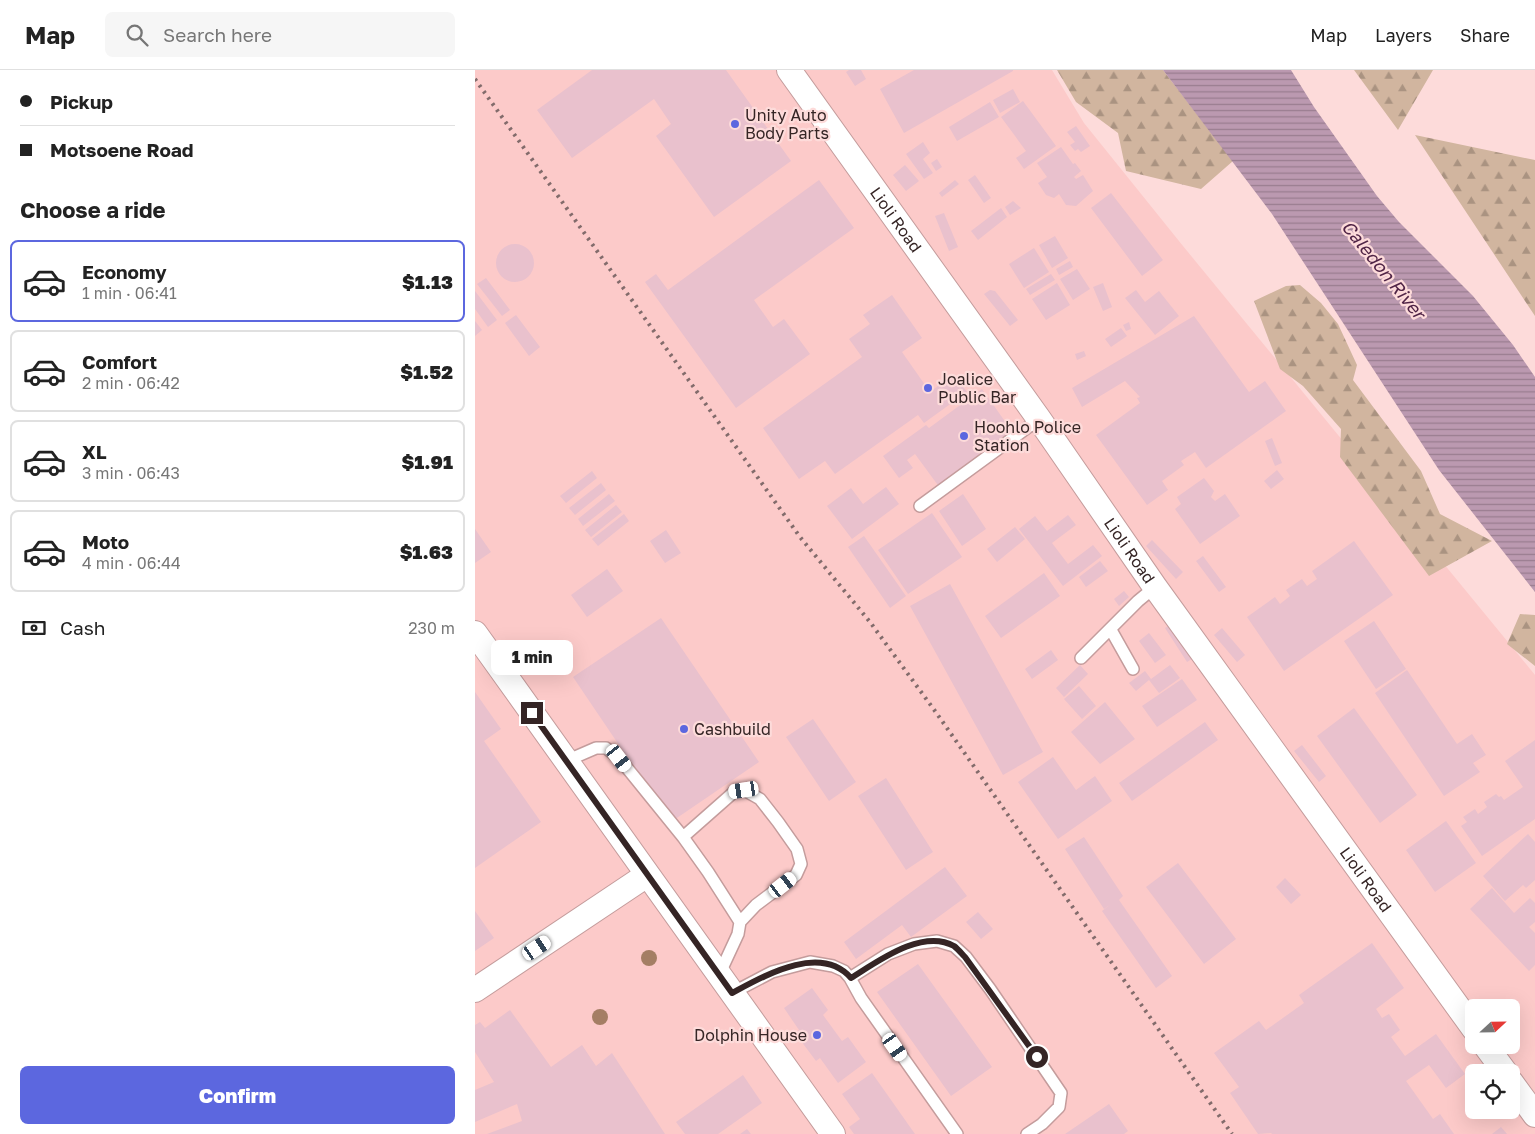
<!DOCTYPE html>
<html lang="en">
<head>
<meta charset="utf-8">
<style>
  :root { --surface:#fff; --page:#f6f6f6; --text:#222; --muted:#767676; --line:#e0e0e0; --accent:#5c67df }
  body { margin:0; font-family:"Golos Text",sans-serif; background:var(--page); color:var(--text); height:100vh; display:flex; flex-direction:column; font-size:19px; white-space:nowrap }
  * { box-sizing:border-box; margin:0 }
  p { font-size:16px; color:var(--muted) }
  .icon { flex:none; width:28px; height:28px; fill:none; stroke:currentColor; stroke-width:2; stroke-linecap:round; stroke-linejoin:round }
  .map { position:relative; flex:1; overflow:hidden }
  .details { display:flex; flex-direction:column; background:var(--surface); width:475px }
  .details>* { flex:none }
  .top-card { display:grid; align-content:center; height:110px; padding:0 20px; background:var(--surface) }
  .needle { width:32px; rotate:68deg }
  .buttons { position:absolute; left:990px; top:929px; display:grid; gap:10px }
  .buttons a { display:grid; place-items:center; width:55px; height:55px; border-radius:8px; background:var(--surface); box-shadow:0 5px 20px #0002; font-size:25px }
  .end { position:absolute; width:22px; height:22px; margin:-11px; border:6px solid #352525; background:#fff; box-shadow:0 0 0 2px #fff }
  .from { border-radius:50% }
  .bubble { position:absolute; height:35px; border-radius:8px; background:var(--surface); box-shadow:0 5px 20px #0002; font-size:16px; font-weight:800; line-height:35px; text-align:center }
  .car { position:absolute; width:15px; height:30px; margin:-15px -8px; border-radius:6px; box-shadow:0 0 4px 1px #0007; background:linear-gradient(#fff 24%,#345 0 40%,#fff 0 76%,#345 0 86%,#fff 0) }
  .top-card b { display:flex; align-items:center; gap:18px; height:48px; font-size:19px }
  .top-card b+b { border-top:1px solid var(--line) }
  .top-card i { width:12px; height:12px; background:var(--text) }
  ul { padding:0; list-style:none }
  li { display:flex; align-items:center; gap:15px; height:82px; margin:0 10px 8px; padding:0 10px; border:2px solid var(--line); border-radius:8px }
  li div { flex:1 }
  li b { display:block; font-size:19px }
  li em { font-style:normal; font-weight:800 }
  li.selected { border-color:var(--accent) }
  li>.icon { width:45px; height:45px; stroke-width:1.5 }
  h2 { padding:0 20px; font-size:22px; line-height:60px }
  .pay { display:flex; align-items:center; gap:12px; height:55px; padding:0 20px; font-size:19px }
  .pay p { margin-inline-start:auto }
  .button { display:flex; gap:10px; margin-top:auto; padding:10px 20px }
  .button a { flex:1; height:58px; border-radius:8px; background:var(--accent); color:#fff; font-size:20px; font-weight:800; line-height:58px; text-align:center }
  header { display:flex; align-items:center; gap:30px; box-sizing:border-box; height:70px; padding:0 25px; background:var(--surface); border-bottom:1px solid var(--line) }
  header strong { font-size:24px }
  nav { display:flex; gap:28px; margin-inline-start:auto; font-size:18px }
  .search { width:350px; height:45px; background:var(--page); display:flex; align-items:center; gap:12px; box-sizing:border-box; padding:0 18px; border-radius:8px; color:var(--muted); font-size:19px }
  main { display:flex; flex:1; min-height:0 }
  .map>svg:first-child { display:block }
  .built { fill:#fccac9; fill-rule:evenodd }
  .forest { fill:url(#forest-firs) }
  .water { fill:url(#water-rules) }
  .building { fill:#e9c1cd }
  .lines { fill:none; stroke-linecap:round; stroke-linejoin:round }
  .service-casing { stroke:#c49c9c; stroke-width:14 }
  .minor-casing { stroke:#c49c9c; stroke-width:26 }
  .service { stroke:#fff; stroke-width:11 }
  .minor { stroke:#fff; stroke-width:24 }
  .rail { stroke:#826b6b; stroke-width:4; stroke-dasharray:2.5 5; stroke-linecap:butt }
  .tree { fill:#a47e64 }
  .route { stroke:#352525; stroke-width:6 }
  .poi-dot { fill:#5c67df; stroke:#fddbda; stroke-width:2 }
  .labels { text-anchor:middle; stroke-width:4.5; stroke-linejoin:round; paint-order:stroke }
  .poi-label { font-size:16px; fill:#352525; stroke:#fddbda; text-anchor:start }
  .street-label { font-size:16px; fill:#352525; stroke:#fddbda }
  .water-label { font-size:18px; font-style:italic; fill:#502446; stroke:#fddbda }
</style>
</head>
<body>
<header>
<strong>Map</strong>
<div class="search"><svg class="icon" aria-label="search" viewBox="0 0 24 24"><circle cx="10" cy="10" r="6"/><path d="M15 15l6 6"/></svg>Search here</div>
<nav><a>Map</a><a>Layers</a><a>Share</a></nav>
</header>
<main>
<section class="details">
<div class="top-card">
<b><i class="from"></i>Pickup</b>
<b><i></i>Motsoene Road</b>
</div>
<h2>Choose a ride</h2>
<ul>
<li class="selected"><svg class="icon" aria-label="car" viewBox="0 0 24 24"><path d="M5 17H2v-5l4-1 3-4h7l3 4 3 1v5h-3M9 17h6M6 11h13"/><circle cx="7" cy="17" r="2"/><circle cx="17" cy="17" r="2"/></svg><div><b>Economy</b><p>1 min · 06:41</p></div><em>$1.13</em></li>
<li><svg class="icon" aria-label="car" viewBox="0 0 24 24"><path d="M5 17H2v-5l4-1 3-4h7l3 4 3 1v5h-3M9 17h6M6 11h13"/><circle cx="7" cy="17" r="2"/><circle cx="17" cy="17" r="2"/></svg><div><b>Comfort</b><p>2 min · 06:42</p></div><em>$1.52</em></li>
<li><svg class="icon" aria-label="car" viewBox="0 0 24 24"><path d="M5 17H2v-5l4-1 3-4h7l3 4 3 1v5h-3M9 17h6M6 11h13"/><circle cx="7" cy="17" r="2"/><circle cx="17" cy="17" r="2"/></svg><div><b>XL</b><p>3 min · 06:43</p></div><em>$1.91</em></li>
<li><svg class="icon" aria-label="car" viewBox="0 0 24 24"><path d="M5 17H2v-5l4-1 3-4h7l3 4 3 1v5h-3M9 17h6M6 11h13"/><circle cx="7" cy="17" r="2"/><circle cx="17" cy="17" r="2"/></svg><div><b>Moto</b><p>4 min · 06:44</p></div><em>$1.63</em></li>
</ul>
<div class="pay"><svg class="icon" aria-label="cash" viewBox="0 0 24 24"><path d="M3 7h18v10H3z"/><circle cx="12" cy="12" r="2"/></svg>Cash<p>230 m</p></div>
<div class="button"><a>Confirm</a></div>
</section>
<div class="map">
<svg width="1060" height="1064" viewBox="0 0 1060 1064">
  <defs>
    <pattern id="forest-firs" width="22" height="20" patternUnits="userSpaceOnUse" patternTransform="scale(1.25)"><rect width="22" height="20" fill="#d1b59f"/><path d="M5 1l3.5 6h-7zM16 11l3.5 6h-7z" fill="#aa9381"/></pattern>
    <pattern id="water-rules" width="6" height="5" patternUnits="userSpaceOnUse" patternTransform="scale(1.25)"><rect width="6" height="5" fill="#bb99b0"/><path d="M0 2.5h6" fill="none" stroke="#997d8f"/></pattern>
  </defs>
  <rect width="100%" height="100%" fill="#fddbda"/>
  <path class="built" d="M0 0H577L609 53 708 176 1060 605V1064H0ZM999 938H1036V975H999ZM999 1002H1036V1040H999Z"/>
  <path class="forest" d="M582 0H688L758 91 726 119 651 101 643 63 601 32Z
    M879 0H958L923 60Z
    M940 65 1060 90V246Z
    M825 215 846 233 863 254 882 295 878 310 946 401 965 444 1017 471 954 506 865 387 866 359 828 316 805 299 779 231 811 216Z
    M1045 544 1060 545V596L1032 574Z"/>
  <path class="water" d="M688 0H816L839 37 902 126 924 152 998 226 1038 275 1060 307V522L964 400 797 144Z"/>
  <path class="building" d="M117 0H251L316 91 239 147 181 66 196 54 179 29 97 88 62 40Z
    M374 0H386L391 9 380 16 371 2Z
    M439 0H538V1L429 63 405 19Z
    M538 19 545 32 525 43 518 30Z
    M548 31 581 76 549 99 541 88 551 81 526 47Z
    M515 32 524 47 482 71 474 57Z
    M601 56 615 76 606 82 603 79 600 81 595 75 600 72 592 62Z
    M448 72 455 83 448 89 458 103 449 109 431 84Z
    M586 77 598 94 600 93 606 101 599 107 601 109 608 105 618 121 601 136 591 135 584 124 579 128 571 125 563 113 572 107 562 93Z
    M462 89 467 97 461 101 456 93Z
    M430 95 444 111 431 121 418 105Z
    M500 105 516 128 509 133 493 110Z
    M344 110 379 158 279 230 298 257 309 249 335 284 261 338 170 212 181 204 193 220Z
    M480 110 484 114 467 127 464 123Z
    M636 123 688 190 667 206 616 138Z
    M538 131 546 138 535 145 530 137Z
    M526 138 532 147 503 170 496 161Z
    M469 143 483 177 474 181 460 146Z
    M580 166 593 188 577 198 564 175Z
    M21 193a19 19 0 1 1 38 0a19 19 0 1 1-38 0Z
    M559 178 574 202 549 218 534 194Z
    M595 191 598 197 584 205 581 199Z
    M602 199 615 219 598 230 585 209Z
    M576 204 580 210 555 225 551 219Z
    M11 208 35 240 27 246 2 214Z
    M582 213 595 235 571 250 557 229Z
    M628 213 637 237 628 241 618 217Z
    M515 220 520 221 543 250 535 256 509 224Z
    M661 220 670 232 684 221 704 246 680 265 650 228Z
    M0 221 22 250 13 257 0 239Z
    M417 225 447 268 427 282 455 322 479 304 492 322 449 353 443 345 360 404 350 391 324 409 288 358 387 287 374 269 395 254 388 245Z
    M41 245 65 277 54 286 30 253Z
    M719 246 774 322 790 311 811 341 731 398 720 382 706 391 709 395 687 411 693 420 672 435 621 365 665 333 662 328 665 327 650 311 607 337 597 318Z
    M0 251 7 260 0 266Z
    M654 252 656 259 651 261 648 255Z
    M646 258 652 266 636 277 630 269Z
    M609 281 611 286 602 290 600 284Z
    M507 319 539 364 465 418 440 384 432 390 438 398 424 408 408 386 451 355 454 358Z
    M797 368 807 393 800 396 790 371Z
    M802 400 809 409 796 419 789 411Z
    M117 401 122 408 91 433 85 426Z
    M729 408 739 421 736 427 740 431 750 424 765 446 725 474 700 439 706 434 702 427Z
    M126 413 131 420 100 445 94 438Z
    M411 417 424 434 377 469 352 436 376 418 388 434Z
    M134 424 140 431 108 456 103 449Z
    M488 424 511 459 487 476 464 441Z
    M141 435 147 442 116 467 110 460Z
    M457 443 487 487 433 524 403 480Z
    M149 444 154 451 123 476 117 469Z
    M593 445 601 455 577 473 593 494 618 475 627 486 588 516 544 459 560 446 572 461Z
    M540 457 550 469 522 492 512 479Z
    M0 459 16 482 0 493Z
    M191 460 206 483 190 493 175 471Z
    M389 466 431 526 415 538 373 477Z
    M677 470 708 502 701 509 671 476Z
    M879 471 918 525 809 601 772 547 800 527 805 534 815 526 811 520 827 509 832 516 842 509 837 501Z
    M728 486 751 517 744 522 721 491Z
    M625 491 633 501 611 517 604 507Z
    M132 499 148 521 112 547 96 525Z
    M569 503 585 526 526 568 510 546Z
    M475 514 568 682 528 705 435 536Z
    M649 521 654 527 644 536 639 529Z
    M186 548 284 692 196 752 98 607Z
    M701 551 722 586 712 592 690 558Z
    M899 551 931 599 901 619 869 571Z
    M747 558 770 585 762 592 739 565Z
    M674 563 691 585 680 593 664 571Z
    M576 580 583 590 557 609 550 599Z
    M605 595 613 604 589 627 581 618Z
    M695 595 705 608 684 623 674 610 661 621 654 613 670 601 676 609Z
    M932 600 982 674 997 664 1011 685 998 693 1005 702 969 726 900 623Z
    M707 609 722 630 682 657 667 636Z
    M604 616 621 636 607 649 589 629Z
    M0 622 26 659 9 671 66 752 0 798Z
    M630 632 660 669 625 694 596 662Z
    M879 638 942 725 905 753 842 666Z
    M338 649 381 712 354 731 311 667Z
    M730 652 743 670 657 731 644 713Z
    M1060 670V749L1007 786 986 756 992 752 988 747 1000 739 1003 744 1012 737 1009 732 1021 724 1024 727 1026 726 1029 730 1048 717 1030 691Z
    M827 675 851 706 844 712 819 681Z
    M578 687 601 720 620 706 637 731 583 769 543 712Z
    M411 708 458 782 431 800 383 726Z
    M971 751 1001 793 960 822 931 780Z
    M1053 764 1060 772V810L1051 818 1048 815 1030 831 1008 806Z
    M609 767 648 826 644 830 697 906 681 918 627 841 636 834 629 839 590 779Z
    M703 793 761 869 729 894 671 817Z
    M470 797 492 826 436 867 427 855 381 889 369 872Z
    M810 808 826 825 816 834 801 817Z
    M1017 818 1039 843 1055 828 1060 833V852L1054 857 1060 863V895L1054 901 995 839Z
    M0 841 19 868 0 881Z
    M503 842 518 859 506 869 491 852Z
    M897 873 929 918 901 939 907 948 914 944 925 960 916 967 930 986 961 964 990 1004 971 1018 954 995 931 1011 958 1049 965 1044 979 1064H797L796 1063 783 1064 755 1023 764 1017 739 983 784 951 791 960 829 933 824 925Z
    M443 894 517 997 476 1026 402 922Z
    M337 918 353 940 348 945 367 971 373 967 391 992 363 1013 345 988 341 991 320 963 324 960 309 938Z
    M35 940 76 997 107 975 121 996 137 983 190 1064H12L47 1051 42 1034 0 1052V1020L19 1012 0 982V955L5 952 10 958Z
    M397 1003 440 1064H379L374 1057 385 1049 367 1024Z
    M268 1005 287 1033 243 1064H210L201 1052Z
    M634 1034 653 1061 649 1064H590Z
    M1026 1057 1032 1064H1017Z
    M272 1059 276 1064H265Z"/>
  <g class="lines">
    <defs>
      <path id="service" d="M445 436 564 349
        M636 560 658 599
        M606 588 663 531 680 517
        M91 691 121 678H131L144 688 208 767
        M244 905 263 864 265 852 281 835 321 805 326 794 322 779 303 752 285 729 269 720 259 722 208 767 233 802 265 852
        M375 908 413 884 439 874 462 871 479 876 491 887 515 919 586 1023 584 1037 567 1054 552 1064
        M257 923 297 902 335 892 358 896 369 901 375 908 386 928 482 1064"/>
      <g id="minor">
        <path id="s1" d="M314 0 564 349 680 517 999 959"/>
        <path d="M0 563 358 1064"/>
        <path d="M0 920 172 805"/>
        <path d="M1010 975 1030 1002"/>
        <path d="M1036 1012 1060 1045"/>
      </g>
    </defs>
    <use href="#service" class="service-casing"/>
    <use href="#minor" class="minor-casing"/>
    <use href="#service" class="service"/>
    <use href="#minor" class="minor"/>
    <path class="rail" d="M0 9 325 467 395 552 460 641 757 1064"/>
  </g>
  <g class="tree">
    <circle cx="174" cy="888" r="8"/>
    <circle cx="125" cy="947" r="8"/>
  </g>
  <g class="lines">
    <path class="route" d="M57 643 257 923C289 906 345 873 376 908 402 892 447 858 479 876 483 879 487 884 490 887L562 987"/>
  </g>
  <g class="poi-dot">
    <circle cx="260" cy="54" r="5"/>
    <circle cx="453" cy="318" r="5"/>
    <circle cx="489" cy="366" r="5"/>
    <circle cx="209" cy="659" r="5"/>
    <circle cx="342" cy="965" r="5"/>
  </g>
  <g class="labels">
    <g class="poi-label">
      <text x="270" y="51">Unity Auto<tspan x="270" dy="18">Body Parts</tspan></text>
      <text x="463" y="315">Joalice<tspan x="463" dy="18">Public Bar</tspan></text>
      <text x="499" y="363">Hoohlo Police<tspan x="499" dy="18">Station</tspan></text>
      <text x="219" y="665">Cashbuild</text>
      <text x="332" y="971" text-anchor="end">Dolphin House</text>
    </g>
    <g class="street-label">
      <text dy="6" stroke="none"><textPath href="#s1" startOffset="184">Lioli Road</textPath></text>
      <text dy="6" stroke="none"><textPath href="#s1" startOffset="589">Lioli Road</textPath></text>
      <text dy="6" stroke="none"><textPath href="#s1" startOffset="994">Lioli Road</textPath></text>
    </g>
    <g class="water-label">
      <text transform="translate(908 200) rotate(51)" y="6">Caledon River</text>
    </g>
  </g>
</svg>
<div class="buttons">
<a><svg class="needle" viewBox="-14 -14 28 28"><path d="M0-13l5 13h-10z" fill="#e53935"/><path d="M0 13l5-13h-10z" fill="#767676"/></svg></a>
<a><svg class="icon" aria-label="locate" viewBox="0 0 24 24"><circle cx="12" cy="12" r="6"/><path d="M12 2v4M12 18v4M2 12h4M18 12h4"/></svg></a>
</div>
<i class="end from" style="left:562px;top:987px"></i>
<i class="end" style="left:57px;top:643px"></i>
<div class="bubble" style="left:16px;top:570px;width:82px">1 min</div>
<i class="car" style="left:144px;top:688px;rotate:142deg"></i>
<i class="car" style="left:269px;top:720px;rotate:261deg"></i>
<i class="car" style="left:308px;top:815px;rotate:52deg"></i>
<i class="car" style="left:62px;top:878px;rotate:56deg"></i>
<i class="car" style="left:420px;top:977px;rotate:145deg"></i>
</div>
</main>
</body>
</html>
